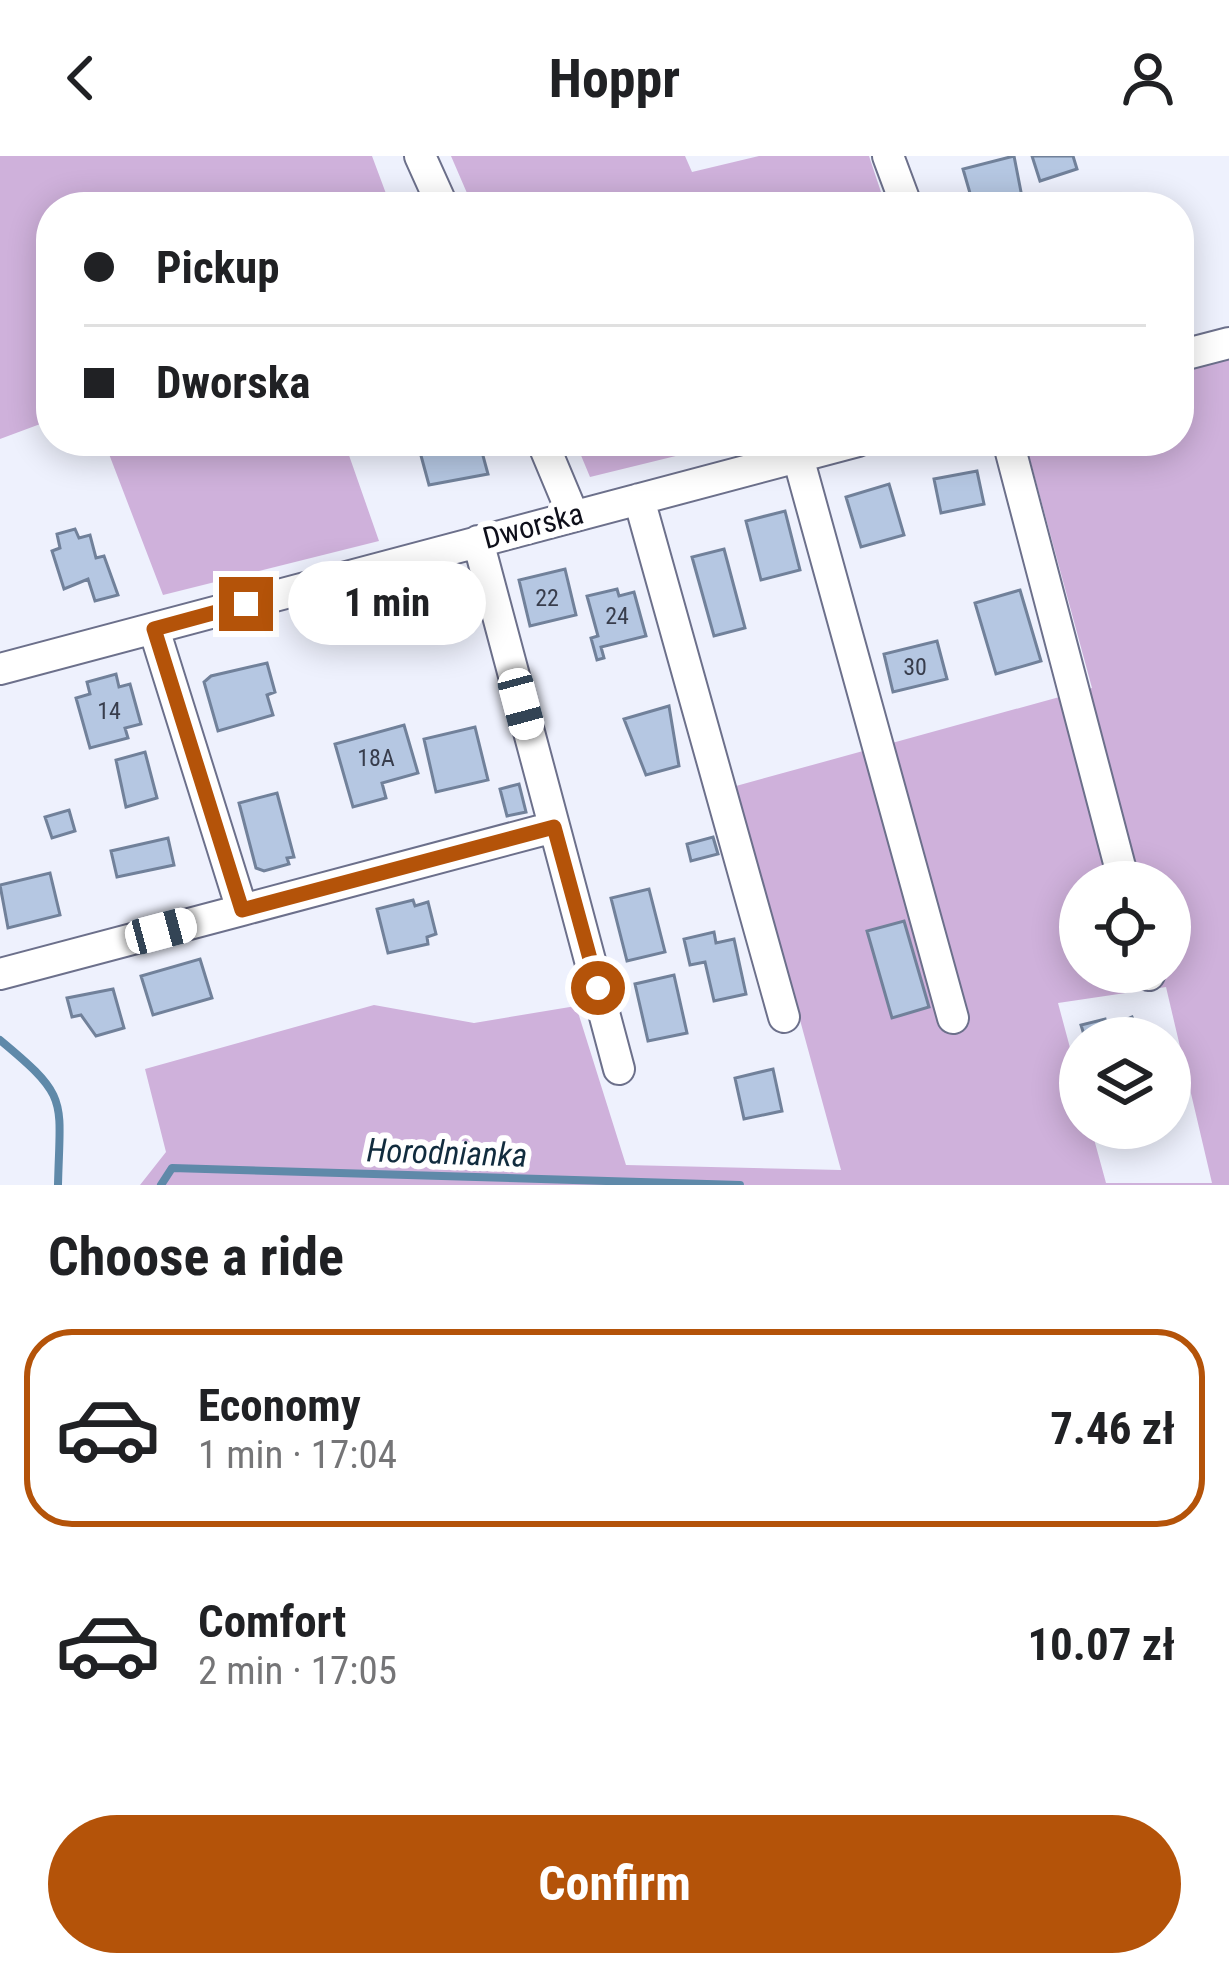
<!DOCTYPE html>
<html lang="en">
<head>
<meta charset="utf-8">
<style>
  :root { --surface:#fff; --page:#f2f2f2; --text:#202124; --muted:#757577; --line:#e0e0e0; --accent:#b45309 }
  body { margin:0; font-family:"Roboto Condensed",sans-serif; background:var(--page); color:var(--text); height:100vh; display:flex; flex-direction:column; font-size:45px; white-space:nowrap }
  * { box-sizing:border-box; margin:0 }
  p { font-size:39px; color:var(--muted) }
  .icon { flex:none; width:66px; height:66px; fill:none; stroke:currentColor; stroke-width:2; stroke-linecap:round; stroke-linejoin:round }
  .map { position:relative; height:1029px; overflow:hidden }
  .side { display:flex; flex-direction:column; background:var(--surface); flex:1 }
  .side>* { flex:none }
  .banner { position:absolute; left:36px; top:36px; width:1158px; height:264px; border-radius:48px; box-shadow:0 6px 30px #0003; display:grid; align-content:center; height:264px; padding:0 48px; background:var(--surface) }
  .tools { position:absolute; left:1059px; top:705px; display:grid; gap:24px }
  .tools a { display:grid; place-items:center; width:132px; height:132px; border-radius:50%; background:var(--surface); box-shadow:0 6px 30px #0003; font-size:60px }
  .end { position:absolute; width:54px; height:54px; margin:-27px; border:15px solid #b45309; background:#fff; box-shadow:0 0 0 6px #fff }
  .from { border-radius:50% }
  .bubble { position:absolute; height:84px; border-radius:42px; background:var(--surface); box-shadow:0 6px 30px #0003; font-size:39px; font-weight:700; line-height:84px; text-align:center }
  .car { position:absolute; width:36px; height:72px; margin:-36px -18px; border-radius:15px; box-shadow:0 0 9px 3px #0007; background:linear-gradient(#fff 24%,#345 0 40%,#fff 0 76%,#345 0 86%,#fff 0) }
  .banner b { display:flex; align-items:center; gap:42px; height:114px; font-size:45px }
  .banner b+b { border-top:3px solid var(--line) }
  .banner i { width:30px; height:30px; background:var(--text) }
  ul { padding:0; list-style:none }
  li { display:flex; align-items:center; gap:36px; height:198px; margin:0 24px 18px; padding:0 24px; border:6px solid transparent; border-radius:48px }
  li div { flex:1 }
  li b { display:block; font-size:45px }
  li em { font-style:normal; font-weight:700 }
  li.selected { border-color:var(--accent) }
  li>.icon { width:108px; height:108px; stroke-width:1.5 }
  h2 { padding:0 48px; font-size:54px; line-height:144px }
  .cta { display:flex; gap:24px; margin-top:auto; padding:24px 48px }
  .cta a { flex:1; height:138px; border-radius:72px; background:var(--accent); color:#fff; font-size:48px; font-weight:700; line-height:138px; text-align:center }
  header { display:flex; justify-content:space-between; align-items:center; height:156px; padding:0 48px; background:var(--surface); font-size:54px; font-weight:700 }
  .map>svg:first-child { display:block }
  .green { fill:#cfb1db; fill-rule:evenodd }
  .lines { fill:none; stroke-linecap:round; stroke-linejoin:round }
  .stream { stroke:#5f89a9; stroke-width:8 }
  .building { fill:#b5c7e2; stroke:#71819a; stroke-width:3 }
  .minor-casing { stroke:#6c708b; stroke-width:34 }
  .minor { stroke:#fff; stroke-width:30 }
  .route { stroke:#b45309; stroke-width:15 }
  .labels { text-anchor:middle; stroke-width:12; stroke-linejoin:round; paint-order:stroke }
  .number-label { font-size:24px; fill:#383d4c }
  .street-label { font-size:30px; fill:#0e0f1a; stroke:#fff }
  .water-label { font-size:33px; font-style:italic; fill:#112c3e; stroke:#fff }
</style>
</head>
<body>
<header><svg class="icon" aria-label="back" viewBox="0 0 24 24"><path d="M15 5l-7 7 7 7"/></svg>Hoppr<svg class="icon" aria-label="person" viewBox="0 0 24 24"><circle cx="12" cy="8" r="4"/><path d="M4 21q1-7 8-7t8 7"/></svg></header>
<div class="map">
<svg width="1229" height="1029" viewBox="0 0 1229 1029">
  <rect width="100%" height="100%" fill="#eef1fd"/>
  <path class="green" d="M0 0H372L391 51H51V264L0 283Z
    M451 0H685L692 16 759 0H869L886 51H473Z
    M1229 198V1029H140L166 996 145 913 374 849 474 867 576 850 626 1009 841 1014 736 630 1092 532 1025 285H1179V211ZM1080 726H1170V816H1080ZM1166 831 1212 1027H1106L1091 972H1080V929L1058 847Z
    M104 285H344L379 385 163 439Z
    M575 285H737L590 321Z"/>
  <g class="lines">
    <path class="stream" d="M0 884C70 942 60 942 58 1029
      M161 1029 172 1012 740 1029"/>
  </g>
  <path class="building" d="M1014 0 1022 41 1006 47 1007 51H974L963 13Z
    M1032 0H1073L1077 13 1040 25Z
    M417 285H458L459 290 479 285 488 318 429 329Z
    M977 315 984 348 941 357 934 323Z
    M889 328 904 379 861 391 846 341Z
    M785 355 800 414 761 424 746 365Z
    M75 373 79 382 90 379 96 402 104 400 118 439 95 445 88 423 64 433 52 395 60 392 57 378Z
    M724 393 745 472 714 480 692 401Z
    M565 413 576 459 530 470 519 424Z
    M617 433 619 440 634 436 646 480 601 491 604 502 597 504 591 482 598 480 587 440Z
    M1020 434 1041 505 996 518 975 447Z
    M937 485 947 523 893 536 884 498Z
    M267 507 275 536 267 539 273 559 218 575 204 526 211 520Z
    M116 518 119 531 130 528 141 568 125 572 128 582 90 592 76 542 90 538 87 526Z
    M669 550 679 610 646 619 624 563Z
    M404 569 418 617 382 627 386 642 353 651 335 588Z
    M475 571 488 624 436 636 424 583Z
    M145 596 157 642 126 651 116 604Z
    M519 628 526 656 507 660 500 633Z
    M277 637 294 701 287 702 289 708 264 715 256 712 239 647Z
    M69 654 75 675 52 682 45 661Z
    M713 681 718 698 691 705 687 688Z
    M168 682 174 709 117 721 111 695Z
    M50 717 60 759 8 772 0 729Z
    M649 733 665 796 627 805 611 742Z
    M413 744 415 750 428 746 436 778 427 781 428 788 388 797 377 753Z
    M904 765 929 851 892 862 867 775Z
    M714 776 716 787 734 783 746 838 714 845 705 806 690 809 684 783Z
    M200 803 212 842 153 859 141 820Z
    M674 819 687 877 648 885 635 828Z
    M113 833 124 872 96 880 81 859 72 861 67 842Z
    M1132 861 1142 882H1085L1081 869 1105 863 1107 872Z
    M773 913 782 955 744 963 735 922Z"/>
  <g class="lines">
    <defs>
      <path id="minor" d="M420 0 443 51
        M888 0 907 51
        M1179 200 1229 187
        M542 285 573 359
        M1008 285 1124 726
        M798 301 953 862
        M639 343 784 861
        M478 385 619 913
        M0 513 858 285
        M242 754 554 671
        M1148 816 1149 819
        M0 818 242 754 154 473"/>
    </defs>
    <use href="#minor" class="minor-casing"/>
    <use href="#minor" class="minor"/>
  </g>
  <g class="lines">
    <path class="route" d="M246 448 154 473 242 754 554 671 598 832"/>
  </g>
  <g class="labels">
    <g class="number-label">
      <text x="547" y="450">22</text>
      <text x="617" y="468">24</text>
      <text x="915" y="519">30</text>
      <text x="109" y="563">14</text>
      <text x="376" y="610">18A</text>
    </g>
    <g class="street-label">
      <text transform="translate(533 370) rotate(-15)" y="10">Dworska</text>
    </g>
    <g class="water-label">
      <text transform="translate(447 996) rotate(2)" y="12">Horodnianka</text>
    </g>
  </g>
</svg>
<div class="tools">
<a><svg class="icon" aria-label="locate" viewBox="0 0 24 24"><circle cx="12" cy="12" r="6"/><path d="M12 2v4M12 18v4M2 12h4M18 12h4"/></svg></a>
<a><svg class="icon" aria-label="layers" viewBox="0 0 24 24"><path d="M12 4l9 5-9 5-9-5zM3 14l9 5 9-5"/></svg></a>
</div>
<i class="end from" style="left:598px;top:832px"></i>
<i class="end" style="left:246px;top:448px"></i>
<div class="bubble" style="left:288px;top:405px;width:198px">1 min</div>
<i class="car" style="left:521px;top:548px;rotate:165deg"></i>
<i class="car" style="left:161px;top:775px;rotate:75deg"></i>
<div class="banner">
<b><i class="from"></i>Pickup</b>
<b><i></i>Dworska</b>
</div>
</div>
<section class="side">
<h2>Choose a ride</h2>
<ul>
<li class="selected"><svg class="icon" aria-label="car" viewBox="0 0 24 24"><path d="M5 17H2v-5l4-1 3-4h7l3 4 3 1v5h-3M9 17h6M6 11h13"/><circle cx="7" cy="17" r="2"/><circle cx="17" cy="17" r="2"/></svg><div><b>Economy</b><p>1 min · 17:04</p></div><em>7.46 zł</em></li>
<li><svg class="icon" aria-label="car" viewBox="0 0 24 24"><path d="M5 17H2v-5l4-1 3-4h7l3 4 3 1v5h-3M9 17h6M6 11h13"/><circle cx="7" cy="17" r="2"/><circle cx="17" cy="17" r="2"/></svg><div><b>Comfort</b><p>2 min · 17:05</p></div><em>10.07 zł</em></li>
</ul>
<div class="cta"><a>Confirm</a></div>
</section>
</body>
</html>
